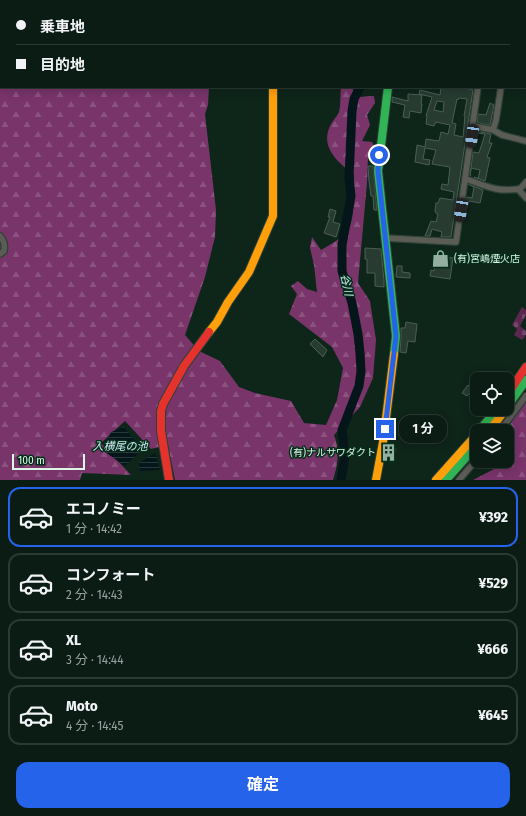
<!DOCTYPE html>
<html lang="ja">
<head>
<meta charset="utf-8">
<style>
  :root { --surface:#0a1c14; --page:#182922; --text:#f1f3f6; --muted:#99a1a0; --line:#2a3a34; --accent:#2563eb }
  body { margin:0; font-family:"Fira Sans Condensed","Noto Sans JP",sans-serif; background:var(--page); color:var(--text); height:100vh; display:flex; flex-direction:column; font-size:15px; white-space:nowrap }
  * { box-sizing:border-box; margin:0 }
  p { font-size:13px; color:var(--muted) }
  .icon { flex:none; width:22px; height:22px; fill:none; stroke:currentColor; stroke-width:2; stroke-linecap:round; stroke-linejoin:round }
  .map { position:relative; height:480px; overflow:hidden }
  .sheet { display:flex; flex-direction:column; background:var(--surface); flex:1 }
  .sheet>* { flex:none }
  .guide { position:absolute; left:0px; top:0px; width:526px; height:88px; box-shadow:0 2px 10px #0003,0 0 0 1px var(--line); display:grid; align-content:center; height:88px; padding:0 16px; background:var(--surface) }
  .tools { position:absolute; left:470px; top:372px; display:grid; gap:8px }
  .tools a { display:grid; place-items:center; width:44px; height:44px; border-radius:8px; background:var(--surface); box-shadow:0 2px 10px #0003,0 0 0 1px var(--line); font-size:20px }
  .scale { position:absolute; left:12px; bottom:10px; width:73px; box-sizing:border-box; padding-left:4px; border:2px solid #dcf7e6; border-top:0; font-size:11px; line-height:14px; white-space:nowrap; color:#dcf7e6; -webkit-text-stroke:3px #052e1a; paint-order:stroke }
  .end { position:absolute; width:18px; height:18px; margin:-9px; border:5px solid #2563eb; background:#fff; box-shadow:0 0 0 2px #fff }
  .from { border-radius:50% }
  .bubble { position:absolute; height:28px; border-radius:12px; background:var(--surface); box-shadow:0 2px 10px #0003,0 0 0 1px var(--line); font-size:13px; font-weight:700; line-height:28px; text-align:center }
  .car { position:absolute; width:12px; height:24px; margin:-12px -6px; border-radius:5px; box-shadow:0 0 3px 1px #0007; background:linear-gradient(#222 24%,#8ab4d8 0 40%,#222 0 76%,#8ab4d8 0 86%,#222 0) }
  .guide b { display:flex; align-items:center; gap:14px; height:38px; font-size:15px }
  .guide b+b { border-top:1px solid var(--line) }
  .guide i { width:10px; height:10px; background:var(--text) }
  ul { padding:7px 0 0; list-style:none }
  li { display:flex; align-items:center; gap:12px; height:60px; margin:0 8px 6px; padding:0 8px; border:2px solid var(--line); border-radius:12px }
  li div { flex:1 }
  li b { display:block; font-size:15px }
  li em { font-style:normal; font-weight:700 }
  li.active { border-color:var(--accent) }
  li>.icon { width:36px; height:36px; stroke-width:1.5 }
  .cta { display:flex; gap:8px; margin-top:auto; padding:8px 16px }
  .cta a { flex:1; height:46px; border-radius:12px; background:var(--accent); color:#fff; font-size:16px; font-weight:700; line-height:46px; text-align:center }
  .map>svg:first-child { display:block }
  .forest { fill:url(#forest-firs) }
  .cemetery { fill:url(#cemetery-stones) }
  .water { fill:url(#water-rules) }
  .lines { fill:none; stroke-linecap:round; stroke-linejoin:round }
  .river { stroke:#04161a; stroke-width:9 }
  .building { fill:#273b31; stroke:#4a5f54; fill-rule:evenodd }
  .street-casing { stroke:#2d4137; stroke-width:8 }
  .fast-casing { stroke:#2d4137; stroke-width:10 }
  .slow-casing { stroke:#2d4137; stroke-width:10 }
  .jam-casing { stroke:#2d4137; stroke-width:10 }
  .street { stroke:#5b5d55; stroke-width:5.5 }
  .fast { stroke:#30b455; stroke-width:8 }
  .slow { stroke:#ff9f0a; stroke-width:8 }
  .jam { stroke:#e5322d; stroke-width:8 }
  .route { stroke:#2563eb; stroke-width:5 }
  .labels { text-anchor:middle; stroke-width:3; stroke-linejoin:round; paint-order:stroke }
  .poi-label { font-size:10px; fill:#dcf7e6; stroke:#052e1a; text-anchor:start }
  .water-label { font-size:11px; font-style:italic; fill:#cceaf3; stroke:#052e1a }
</style>
</head>
<body>
<div class="map">
<svg width="526" height="480" viewBox="0 0 526 480">
  <defs>
    <pattern id="forest-firs" width="22" height="20" patternUnits="userSpaceOnUse"><rect width="22" height="20" fill="#79346a"/><path d="M5 1l3.5 6h-7zM16 11l3.5 6h-7z" fill="#8b527f"/></pattern>
    <pattern id="cemetery-stones" width="16" height="16" patternUnits="userSpaceOnUse"><rect width="16" height="16" fill="#5a284f"/><path d="M2 7V4a2 2 0 0 1 4 0v3zM10 15v-3a2 2 0 0 1 4 0v3z" fill="#714868"/></pattern>
    <pattern id="water-rules" width="6" height="5" patternUnits="userSpaceOnUse"><rect width="6" height="5" fill="#04161a"/><path d="M0 2.5h6" fill="none" stroke="#28393b"/></pattern>
  </defs>
  <rect width="100%" height="100%" fill="#0e251a"/>
  <path class="forest" d="M0 0 119 1H1V87H209L208 105 205 114 216 210 215 237 205 277 185 335 199 351 220 361 239 387 255 393 291 401 304 423 326 425 337 400 343 368 332 347 289 314 297 294 291 286 298 281 307 289 317 292 314 265 310 248 312 237 321 250C331 244 345 237 350 226 355 212 354 189 354 175 338 162 320 148 330 126 332 121 337 117 339 112 341 105 340 95 341 87H353V93L359 97 374 96 375 103 367 115 370 125 362 141 372 142 374 146 368 157 367 183 358 283 370 301 376 340 373 378 360 407 334 435C340 451 338 464 333 480H175L168 445 151 449 125 421 101 443 131 475 82 473 80 480H0Z
    M526 400V480H473L496 468 500 461H507C507 433 507 423 526 400Z"/>
  <path class="cemetery" d="M522 307 526 310V315L520 326 526 331V335L522 340 514 335 517 329 512 325Z"/>
  <path class="water" d="M124 427 142 450 125 466 105 452V445L111 432Z
    M155 453 160 470 140 471 139 463Z"/>
  <g class="lines">
    <path class="river" d="M363 0V1
      M341 480 345 457 342 430 359 386 361 371 360 353 358 334 352 303 342 271V245L351 196 349 178 352 111 354 99 360 87"/>
  </g>
  <path class="building" d="M441 87H462L473 90 451 237H441L442 232 432 229 430 236H425L431 221 436 222 438 214 436 213 435 211 436 203H438L440 198 453 200 454 192 441 189 442 184 448 185 450 167 432 164 436 150 425 148 423 159 430 160 429 165 415 162 417 145 425 147 426 139 439 141 441 132 448 134 450 125 436 122 434 126 426 124 427 116H426L432 97 419 94 420 90 440 95ZM459 98 467 99 464 116H465L463 137 454 135 456 124 452 123 457 99 458 100ZM437 101 444 102 443 112 434 110Z
    M408 94 422 95 421 104H422L421 113 410 111 409 118 403 117 405 105 392 102V97L408 101Z
    M490 103 494 105 490 125 477 123 478 114 486 115Z
    M476 131 491 134 489 143H492L487 157 490 158 485 181 474 177 478 179 480 170 471 168 470 176 473 152 479 153 485 134 477 133 475 139Z
    M368 166H373L377 210H374L373 196H371L369 181Z
    M468 184 483 190 480 203 469 201 467 208H465L467 197 472 198 474 187Z
    M330 209 336 211 333 222 340 224 336 237 324 233 330 217H328Z
    M365 248 381 249 384 281V287L375 286V273H367V259H365Z
    M446 257 453 258 450 279 430 276 431 270 434 271 435 266 445 268Z
    M397 266H402V272L410 273V278L396 277Z
    M406 322 417 324 415 342 408 341 406 353 400 352 401 336V328H405Z
    M315 339 327 350 323 357 310 344Z
    M468 385 473 389 467 396 462 393Z
    M388 447 396 449 392 459 386 458Z"/>
  <g class="lines">
    <defs>
      <path id="street" d="M478 0 479 1
        M298 1V0
        M403 1V0
        M525 29 526 23
        M525 68 526 69
        M473 126 493 130 502 135 526 141
        M493 130 496 120 501 87
        M466 179C489 187 495 192 520 189L526 182
        M518 189 526 198
        M0 236C4 241 5 244 4 251L0 254
        M385 238 456 242 478 87
        M500 431 526 396
        M459 480 477 459"/>
      <path id="fast" d="M388 87 378 171 396 336 394 354
        M507 407 526 380
        M479 431 497 409
        M446 480 477 445"/>
      <path id="slow" d="M209 332 217 322 228 302 249 272 273 216V87
        M489 431 506 409
        M376 480 383 442 394 354
        M436 480 477 434"/>
      <path id="jam" d="M507 395 526 367
        M169 480 161 431V411L163 404 184 366 209 332"/>
    </defs>
    <use href="#street" class="street-casing"/>
    <use href="#fast" class="fast-casing"/>
    <use href="#slow" class="slow-casing"/>
    <use href="#jam" class="jam-casing"/>
    <use href="#street" class="street"/>
    <use href="#fast" class="fast"/>
    <use href="#slow" class="slow"/>
    <use href="#jam" class="jam"/>
  </g>
  <g class="lines">
    <path class="route" d="M379 155 378 171 396 336 385 429"/>
  </g>
  <defs>
    <symbol id="shop-bare" viewBox="-9 -9 18 18"><path d="M-5-2.5h2.3a2.7 3.5 0 0 1 5.4 0H5L5.5 6h-11ZM-1.5-2.5h3a1.5 2.3 0 0 0-3 0Z" fill="#94ae9f" stroke="#052e1a" stroke-width="2.5" paint-order="stroke"/></symbol>
    <symbol id="building-bare" viewBox="-9 -9 18 18"><path d="M-4-6H4V6H1V3H-1V6H-4ZM-2.5-4.3h1.7v1.8h-1.7ZM.8-4.3h1.7v1.8H.8ZM-2.5-1h1.7V.8h-1.7ZM.8-1h1.7V.8H.8Z" fill="#94ae9f" stroke="#052e1a" stroke-width="2.5" paint-order="stroke"/></symbol>
  </defs>
  <g fill-rule="evenodd">
    <use href="#shop-bare" x="428" y="246" width="25" height="25"/>
    <use href="#building-bare" x="376" y="440" width="25" height="25"/>
  </g>
  <g class="labels">
    <g class="poi-label">
      <text x="454" y="262">(有)宮嶋煙火店</text>
      <text x="376" y="456" text-anchor="end">(有)ナルサワダクト</text>
    </g>
    <g class="water-label">
      <text transform="translate(347 285) rotate(78)" y="4">谷川</text>
      <text x="120" y="450">入横尾の池</text>
    </g>
  </g>
</svg>
<div class="tools">
<a><svg class="icon" aria-label="locate" viewBox="0 0 24 24"><circle cx="12" cy="12" r="6"/><path d="M12 2v4M12 18v4M2 12h4M18 12h4"/></svg></a>
<a><svg class="icon" aria-label="layers" viewBox="0 0 24 24"><path d="M12 4l9 5-9 5-9-5zM3 14l9 5 9-5"/></svg></a>
</div>
<div class="scale">100 m</div>
<i class="end from" style="left:379px;top:155px"></i>
<i class="end" style="left:385px;top:429px"></i>
<div class="bubble" style="left:399px;top:415px;width:48px">1 分</div>
<i class="car" style="left:472px;top:136px;rotate:188deg"></i>
<i class="car" style="left:461px;top:210px;rotate:189deg"></i>
<div class="guide">
<b><i class="from"></i>乗車地</b>
<b><i></i>目的地</b>
</div>
</div>
<section class="sheet">
<ul>
<li class="active"><svg class="icon" aria-label="car" viewBox="0 0 24 24"><path d="M5 17H2v-5l4-1 3-4h7l3 4 3 1v5h-3M9 17h6M6 11h13"/><circle cx="7" cy="17" r="2"/><circle cx="17" cy="17" r="2"/></svg><div><b>エコノミー</b><p>1 分 · 14:42</p></div><em>¥392</em></li>
<li><svg class="icon" aria-label="car" viewBox="0 0 24 24"><path d="M5 17H2v-5l4-1 3-4h7l3 4 3 1v5h-3M9 17h6M6 11h13"/><circle cx="7" cy="17" r="2"/><circle cx="17" cy="17" r="2"/></svg><div><b>コンフォート</b><p>2 分 · 14:43</p></div><em>¥529</em></li>
<li><svg class="icon" aria-label="car" viewBox="0 0 24 24"><path d="M5 17H2v-5l4-1 3-4h7l3 4 3 1v5h-3M9 17h6M6 11h13"/><circle cx="7" cy="17" r="2"/><circle cx="17" cy="17" r="2"/></svg><div><b>XL</b><p>3 分 · 14:44</p></div><em>¥666</em></li>
<li><svg class="icon" aria-label="car" viewBox="0 0 24 24"><path d="M5 17H2v-5l4-1 3-4h7l3 4 3 1v5h-3M9 17h6M6 11h13"/><circle cx="7" cy="17" r="2"/><circle cx="17" cy="17" r="2"/></svg><div><b>Moto</b><p>4 分 · 14:45</p></div><em>¥645</em></li>
</ul>
<div class="cta"><a>確定</a></div>
</section>
</body>
</html>
